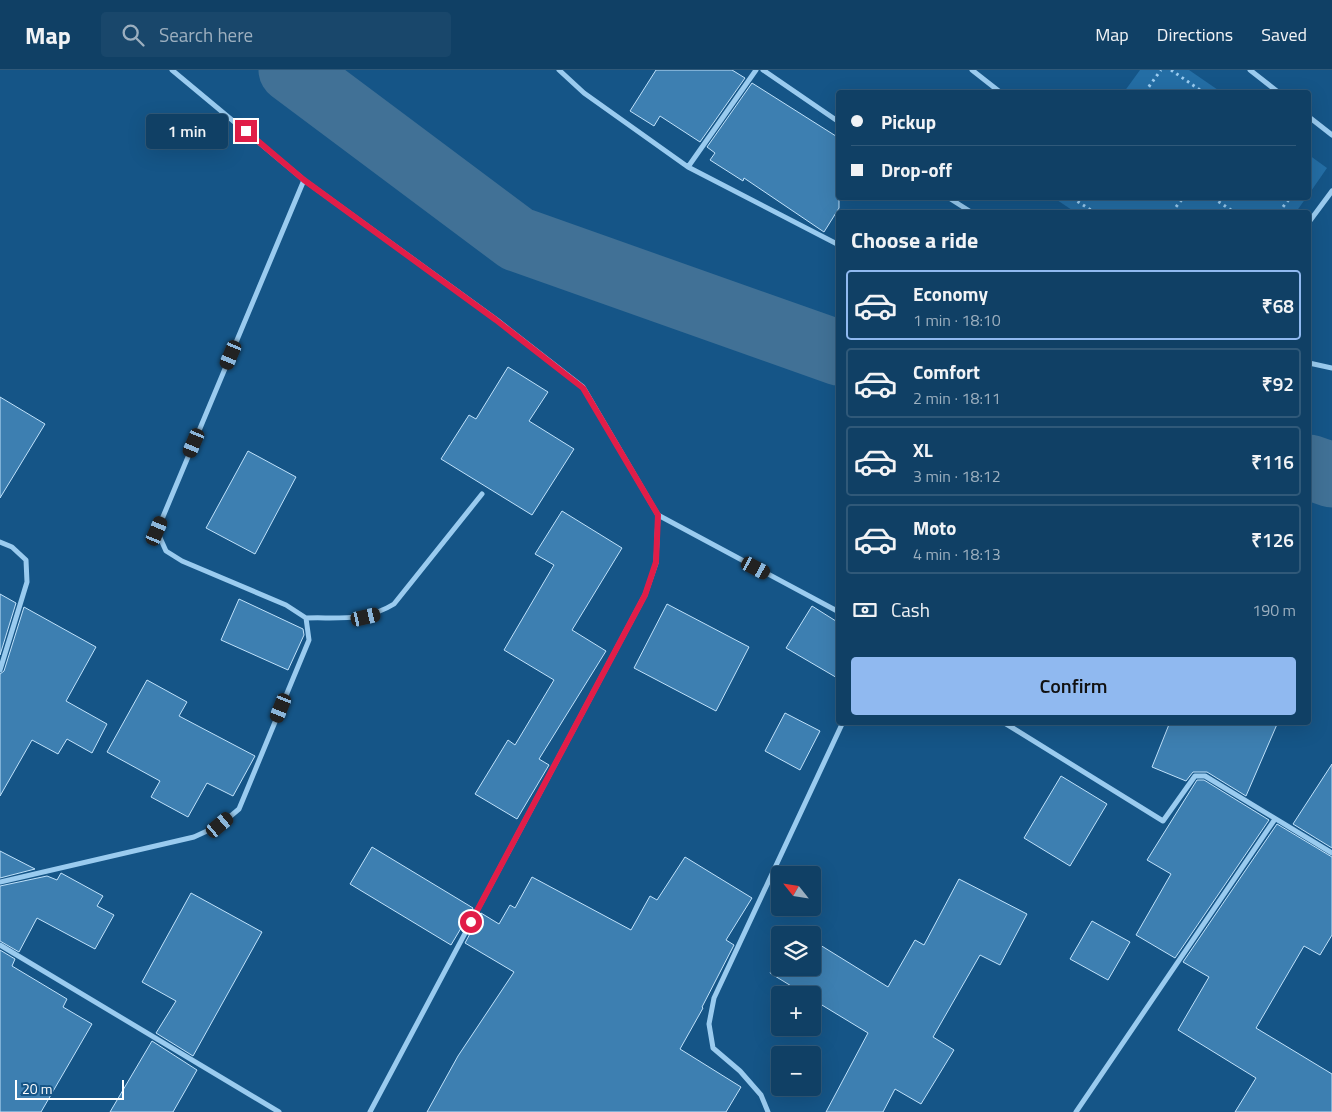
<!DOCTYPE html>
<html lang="en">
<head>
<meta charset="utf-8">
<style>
  :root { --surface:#104065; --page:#19476b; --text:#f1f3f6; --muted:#9cafbf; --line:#305979; --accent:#90b9f0 }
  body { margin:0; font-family:"Titillium Web",sans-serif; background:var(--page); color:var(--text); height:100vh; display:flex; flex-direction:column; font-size:19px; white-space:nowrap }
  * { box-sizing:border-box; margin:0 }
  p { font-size:16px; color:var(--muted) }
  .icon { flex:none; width:28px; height:28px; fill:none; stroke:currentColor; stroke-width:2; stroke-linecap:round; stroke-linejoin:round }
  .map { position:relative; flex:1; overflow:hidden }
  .details { position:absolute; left:836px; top:140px; width:475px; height:515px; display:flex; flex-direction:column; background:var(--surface); border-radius:5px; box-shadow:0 5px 20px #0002,0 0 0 1px var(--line) }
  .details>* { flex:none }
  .top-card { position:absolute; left:836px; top:20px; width:475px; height:110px; border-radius:5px; box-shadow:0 5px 20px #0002,0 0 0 1px var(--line); display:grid; align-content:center; height:110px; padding:0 15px; background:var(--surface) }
  .needle { width:32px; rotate:300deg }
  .tools { position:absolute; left:771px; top:796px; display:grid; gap:10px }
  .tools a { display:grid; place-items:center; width:50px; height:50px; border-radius:5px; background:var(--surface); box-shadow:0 5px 20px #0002,0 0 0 1px var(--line); font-size:25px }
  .scale { position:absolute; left:15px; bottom:12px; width:109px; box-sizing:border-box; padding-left:5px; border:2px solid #fff; border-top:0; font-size:14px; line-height:18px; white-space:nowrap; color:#fff; -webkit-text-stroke:4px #155587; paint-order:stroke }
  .end { position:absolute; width:22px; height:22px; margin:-11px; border:6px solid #e11d48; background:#fff; box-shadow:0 0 0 2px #fff }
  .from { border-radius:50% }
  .bubble { position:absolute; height:35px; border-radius:5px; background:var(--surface); box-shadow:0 5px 20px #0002,0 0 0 1px var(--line); font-size:16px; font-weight:600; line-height:35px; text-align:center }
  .car { position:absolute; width:15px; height:30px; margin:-15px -8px; border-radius:6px; box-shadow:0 0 4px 1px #0007; background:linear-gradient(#222 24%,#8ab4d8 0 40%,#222 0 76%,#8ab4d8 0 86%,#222 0) }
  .top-card b { display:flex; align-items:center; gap:18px; height:48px; font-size:19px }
  .top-card b+b { border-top:1px solid var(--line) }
  .top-card i { width:12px; height:12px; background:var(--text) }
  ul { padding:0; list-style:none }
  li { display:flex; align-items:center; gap:15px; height:70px; margin:0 10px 8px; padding:0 5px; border:2px solid var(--line); border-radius:5px }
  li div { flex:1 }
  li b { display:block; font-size:19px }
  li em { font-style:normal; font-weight:600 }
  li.selected { border-color:var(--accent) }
  li>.icon { width:45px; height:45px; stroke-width:1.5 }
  h2 { padding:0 15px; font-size:22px; line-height:60px }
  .pay { display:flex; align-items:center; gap:12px; height:55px; padding:0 15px; font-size:19px }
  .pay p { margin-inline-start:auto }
  .button { display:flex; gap:10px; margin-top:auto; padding:10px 15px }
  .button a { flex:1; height:58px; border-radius:5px; background:var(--accent); color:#111; font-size:20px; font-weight:600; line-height:58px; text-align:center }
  header { display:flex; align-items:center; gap:30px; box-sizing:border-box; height:70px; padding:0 25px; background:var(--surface); border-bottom:1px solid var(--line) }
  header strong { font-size:24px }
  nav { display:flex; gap:28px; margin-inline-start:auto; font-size:18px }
  .search { width:350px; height:45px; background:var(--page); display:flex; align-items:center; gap:12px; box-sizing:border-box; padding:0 18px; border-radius:5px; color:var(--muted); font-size:19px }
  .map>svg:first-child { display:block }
  .green { fill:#246ea5 }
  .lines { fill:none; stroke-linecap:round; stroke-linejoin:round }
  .river { stroke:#417196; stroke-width:65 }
  .building { fill:#3d7fb1; stroke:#c0e2fb }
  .path { stroke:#9acbef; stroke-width:3; stroke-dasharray:2.5 4; stroke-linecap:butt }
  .street { stroke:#9acbef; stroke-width:5 }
  .route { stroke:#e11d48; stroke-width:6 }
</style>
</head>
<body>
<header>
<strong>Map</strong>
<div class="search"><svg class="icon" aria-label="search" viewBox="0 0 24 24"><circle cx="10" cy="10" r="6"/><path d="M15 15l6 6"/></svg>Search here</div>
<nav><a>Map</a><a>Directions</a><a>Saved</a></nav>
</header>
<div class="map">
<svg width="1332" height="1042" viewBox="0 0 1332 1042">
  <rect width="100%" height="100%" fill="#155587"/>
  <path class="green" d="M1140 0H1189L1221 22H1124Z
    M1309 85 1327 98 1309 124Z
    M1054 128H1306L1296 142H1075Z"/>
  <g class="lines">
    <path class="river" d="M291 0 517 169 839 283
      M1309 397 1332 405"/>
  </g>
  <path class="building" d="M656 0H732L745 8 700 72 660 46 654 56 630 41Z
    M752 13 839 68V138L824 162 744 108 743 111 710 90 715 83 707 77Z
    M508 297 548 322 529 351 574 379 532 445 441 389 469 345 476 349Z
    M0 327 45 354 0 428Z
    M248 381 296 407 255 484 206 458Z
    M562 441 622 478 572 560 606 581 539 689 549 695 517 749 475 724 508 670 515 675 554 610 504 580 554 495 535 484Z
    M0 524 16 533 0 585Z
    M239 529 303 559 304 565 288 600 221 570Z
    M667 534 749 577 716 641 634 598Z
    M812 536 839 553V609L786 578Z
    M24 537 96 577 66 631 107 654 92 683 67 669 58 684 32 670 0 726V604L4 601Z
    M147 610 187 632 179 646 255 686 233 726 207 713 188 747 151 727 160 711 107 682Z
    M785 643 820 661 800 700 765 681Z
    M1170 652H1278L1246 726 1207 702H1193L1186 711 1152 697Z
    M1332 694V778L1293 754Z
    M1061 706 1107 734 1070 796 1024 768Z
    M1197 710H1204L1269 750 1175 888 1136 865 1171 804 1147 790Z
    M1277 754 1332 787V865L1320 885 1304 876 1256 958 1332 1004V1042H1235L1256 1008 1178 960 1209 907 1183 892Z
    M372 777 473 838 451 875 350 814Z
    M0 781 35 799 0 808Z
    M685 787 752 828 726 870 734 875 702 937 703 938 680 979 741 1017 726 1042H427L458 986 514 902 465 873 481 843 499 854 510 835 515 838 532 807 631 860 650 826 657 830Z
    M61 803 103 826 97 836 114 845 95 879 37 848 19 882 0 871V816L47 806 57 810Z
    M959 809 1027 844 1000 895 980 885 933 967 954 980 921 1034 895 1019 883 1042H826L868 963 812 929V925H806L770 903 780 887V898H812V870L888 917 915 870 924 875Z
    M191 823 262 862 193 986 156 963 176 931 142 912Z
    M1092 851 1130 872 1108 910 1070 889Z
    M0 880 15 889 12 896 67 929 63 937 92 954 41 1042H0Z
    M152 971 197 1000 173 1042H110Z"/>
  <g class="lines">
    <path class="path" d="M1171 0 1203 22
      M1145 22 1161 0
      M1309 97V100
      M1072 128 1094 142
      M1213 128 1234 142
      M1172 142 1183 128
      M1279 142 1290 128"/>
    <path class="street" d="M172 0 304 110 497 250 583 317 658 445 656 493 645 525 370 1042
      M559 0 584 23 688 97 839 175
      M763 0 839 52
      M972 0 1000 22
      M1250 0 1278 22
      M1309 47 1332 65
      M688 97 756 0
      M949 128 971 142
      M1309 152 1332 121
      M1309 293 1332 298
      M658 445 839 542
      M0 472 12 477 26 490 27 512 0 600
      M306 548C338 547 365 552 394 534L482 424
      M1003 652 1163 751 1195 706H1205L1332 783
      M0 812 194 767 220 755 239 739 309 570 306 548 286 535 182 491 166 481 157 461 304 110
      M0 875 279 1042
      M768 1042 761 1025 740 1001 713 978 709 954 714 928 843 652
      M1076 1042 1275 749"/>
  </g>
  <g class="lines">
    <path class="route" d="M246 61 304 110 496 250 583 318 658 445 656 492 645 525 471 852"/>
  </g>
</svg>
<div class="tools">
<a><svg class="needle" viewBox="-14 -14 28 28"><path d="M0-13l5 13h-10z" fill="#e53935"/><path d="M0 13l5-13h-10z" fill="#9cafbf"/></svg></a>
<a><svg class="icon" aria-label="layers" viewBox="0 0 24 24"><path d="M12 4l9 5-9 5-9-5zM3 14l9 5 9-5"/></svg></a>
<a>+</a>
<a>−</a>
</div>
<div class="scale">20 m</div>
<i class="end from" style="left:471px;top:852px"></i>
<i class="end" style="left:246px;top:61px"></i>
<div class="bubble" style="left:146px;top:44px;width:82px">1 min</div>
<i class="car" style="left:231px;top:285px;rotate:203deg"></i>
<i class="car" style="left:194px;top:373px;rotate:203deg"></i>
<i class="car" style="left:157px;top:461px;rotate:23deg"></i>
<i class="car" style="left:756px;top:498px;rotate:118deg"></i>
<i class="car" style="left:366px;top:547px;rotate:77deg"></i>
<i class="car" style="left:281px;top:638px;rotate:202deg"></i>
<i class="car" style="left:220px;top:755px;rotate:50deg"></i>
<div class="top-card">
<b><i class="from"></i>Pickup</b>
<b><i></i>Drop-off</b>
</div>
<section class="details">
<h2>Choose a ride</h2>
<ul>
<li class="selected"><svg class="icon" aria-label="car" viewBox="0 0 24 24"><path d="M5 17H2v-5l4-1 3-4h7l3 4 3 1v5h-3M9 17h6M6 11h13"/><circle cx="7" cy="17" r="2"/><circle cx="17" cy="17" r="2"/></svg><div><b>Economy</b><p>1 min · 18:10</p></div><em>₹68</em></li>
<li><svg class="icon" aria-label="car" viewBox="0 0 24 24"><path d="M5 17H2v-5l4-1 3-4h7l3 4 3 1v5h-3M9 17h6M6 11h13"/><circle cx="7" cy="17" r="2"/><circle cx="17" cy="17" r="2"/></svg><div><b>Comfort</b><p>2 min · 18:11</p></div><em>₹92</em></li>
<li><svg class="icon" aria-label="car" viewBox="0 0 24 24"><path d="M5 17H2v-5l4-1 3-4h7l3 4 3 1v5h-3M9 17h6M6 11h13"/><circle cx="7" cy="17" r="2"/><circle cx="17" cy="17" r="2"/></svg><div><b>XL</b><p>3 min · 18:12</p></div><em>₹116</em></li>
<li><svg class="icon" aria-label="car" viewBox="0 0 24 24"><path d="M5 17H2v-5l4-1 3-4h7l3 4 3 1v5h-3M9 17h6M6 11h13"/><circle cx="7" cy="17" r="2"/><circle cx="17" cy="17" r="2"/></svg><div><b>Moto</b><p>4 min · 18:13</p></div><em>₹126</em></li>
</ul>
<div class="pay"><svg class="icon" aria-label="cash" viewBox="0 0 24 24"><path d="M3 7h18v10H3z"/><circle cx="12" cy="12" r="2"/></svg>Cash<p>190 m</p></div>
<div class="button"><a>Confirm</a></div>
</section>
</div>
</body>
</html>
